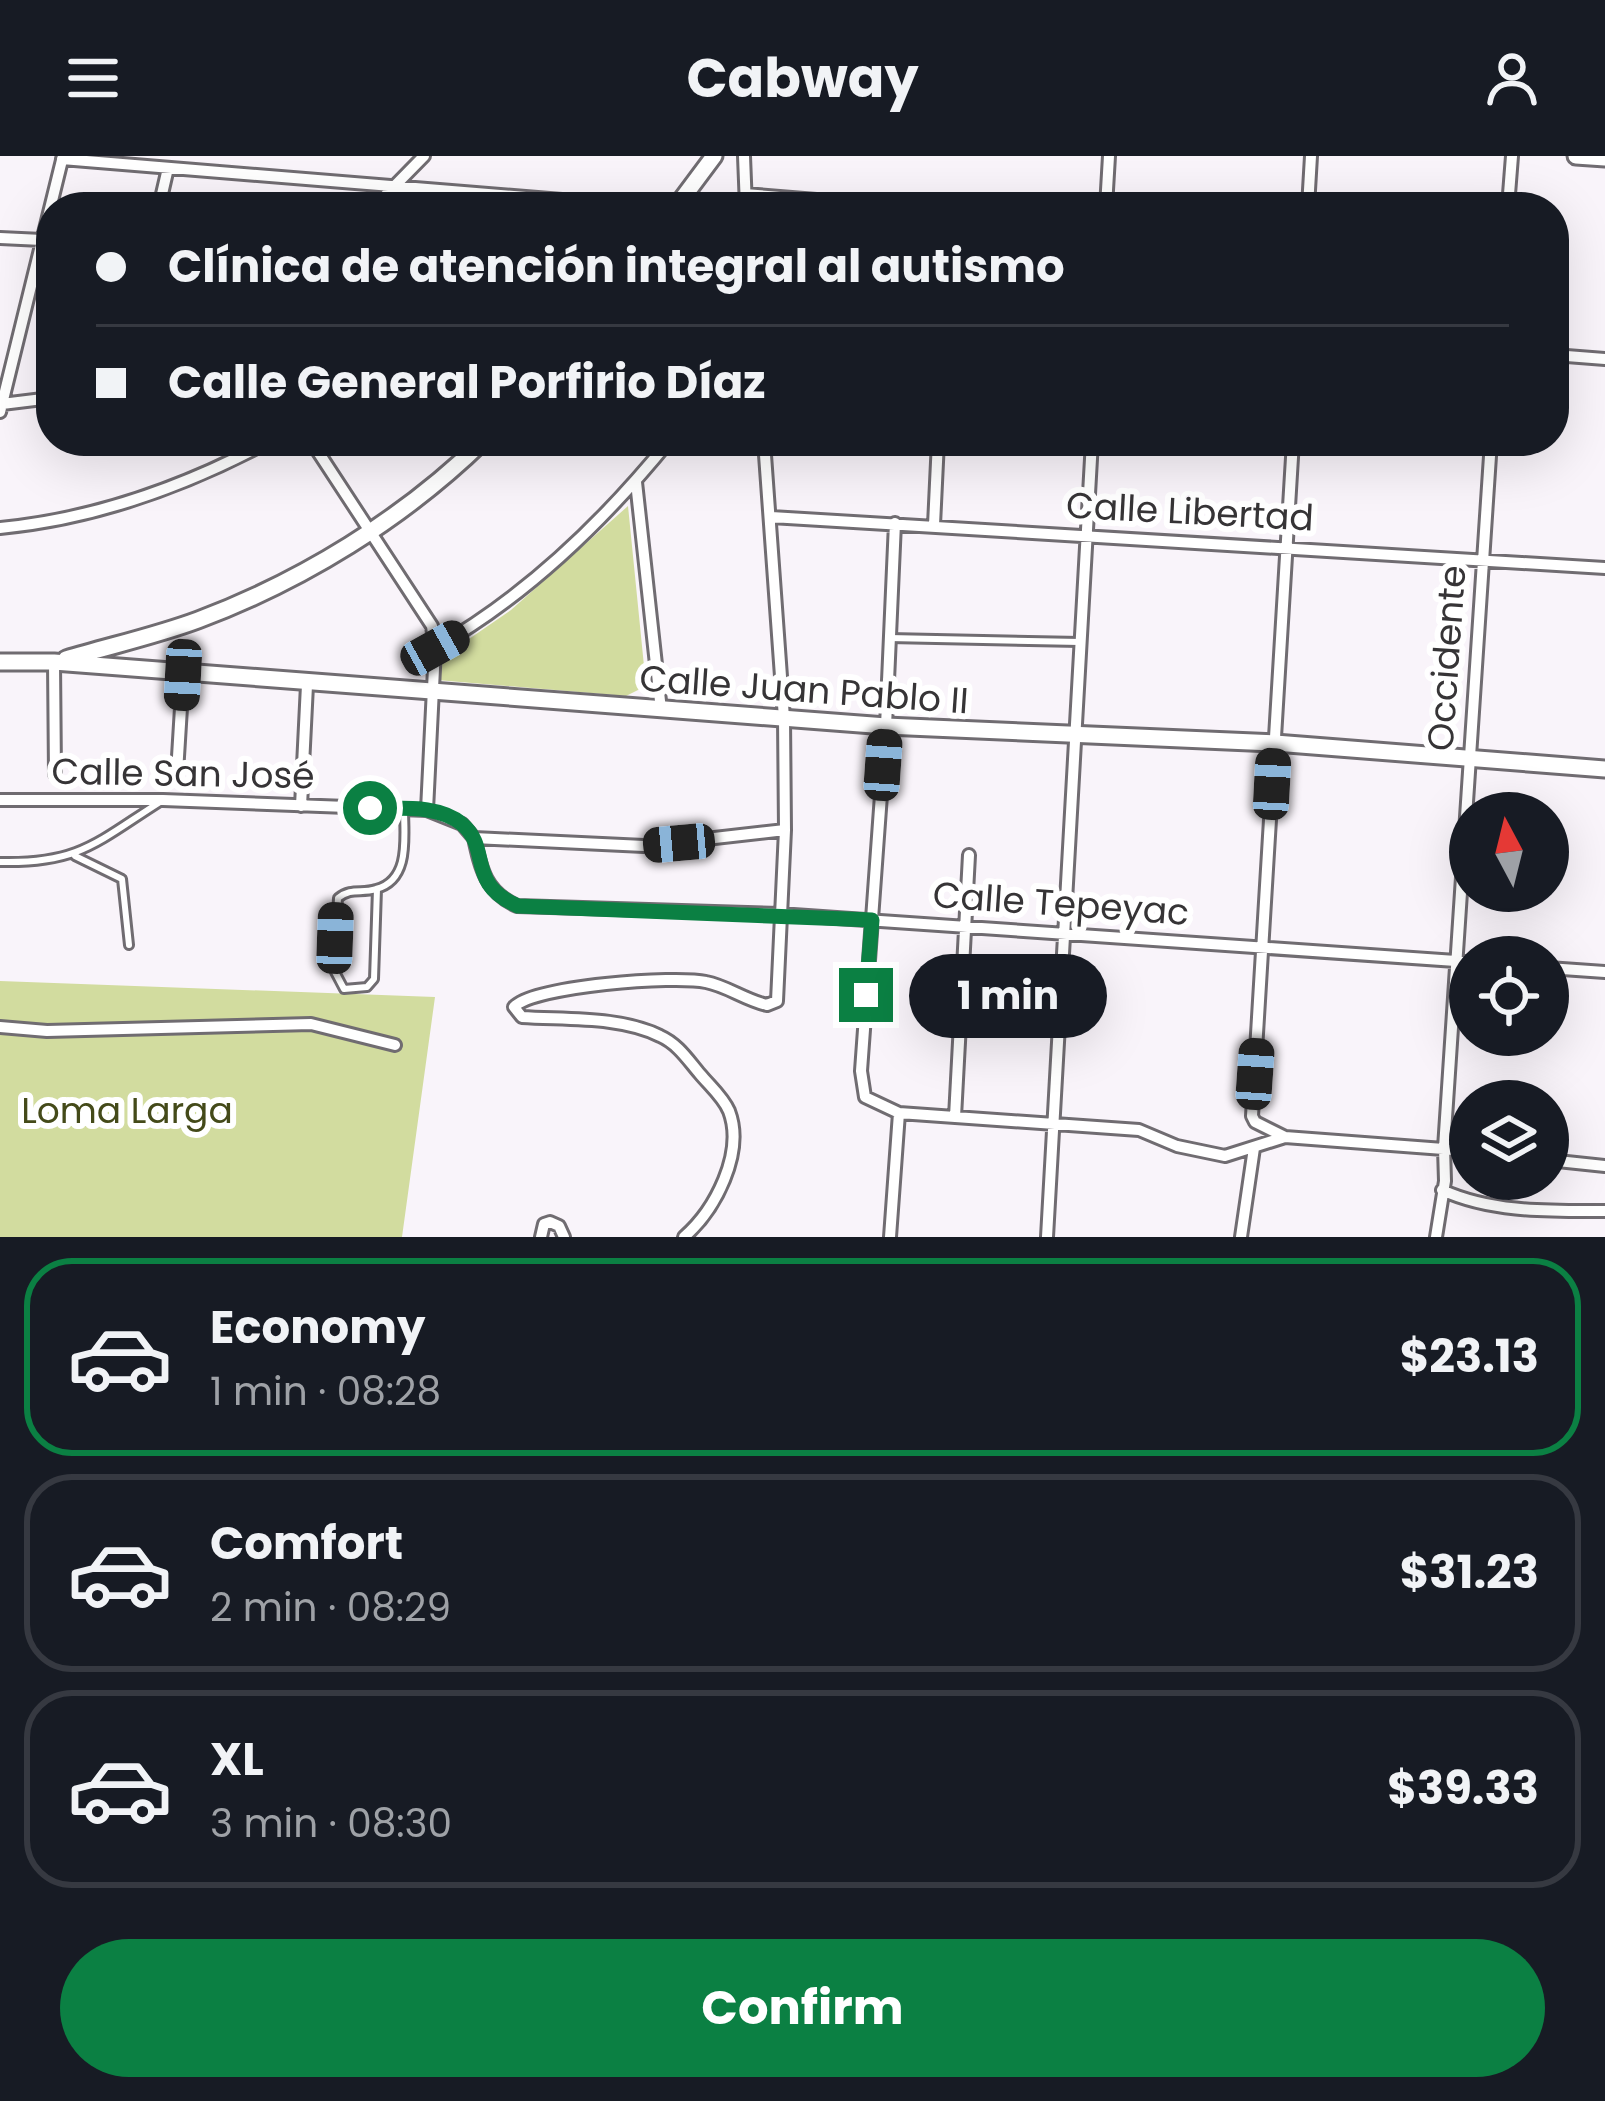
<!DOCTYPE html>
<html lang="en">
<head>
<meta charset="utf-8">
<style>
  :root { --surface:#171b24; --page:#242831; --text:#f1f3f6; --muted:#9ea1a6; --line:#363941; --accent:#0b8043 }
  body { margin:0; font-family:Poppins,sans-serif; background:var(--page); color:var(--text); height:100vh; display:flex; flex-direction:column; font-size:45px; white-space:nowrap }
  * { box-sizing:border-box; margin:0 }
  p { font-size:39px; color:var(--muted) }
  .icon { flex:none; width:66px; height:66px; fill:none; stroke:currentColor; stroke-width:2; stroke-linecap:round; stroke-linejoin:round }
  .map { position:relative; height:1081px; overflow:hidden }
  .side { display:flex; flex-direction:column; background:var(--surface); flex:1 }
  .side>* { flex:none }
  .banner { position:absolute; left:36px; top:36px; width:1533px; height:264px; border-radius:48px; box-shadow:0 12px 48px #0002; display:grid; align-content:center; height:264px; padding:0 60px; background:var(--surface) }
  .needle { width:78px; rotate:353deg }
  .controls { position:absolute; left:1449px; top:636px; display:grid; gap:24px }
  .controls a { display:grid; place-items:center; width:120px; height:120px; border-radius:50%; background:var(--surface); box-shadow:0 12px 48px #0002; font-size:60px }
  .end { position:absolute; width:54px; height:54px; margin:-27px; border:15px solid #0b8043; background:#fff; box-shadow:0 0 0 6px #fff }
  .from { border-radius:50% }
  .bubble { position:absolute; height:84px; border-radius:42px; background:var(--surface); box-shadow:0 12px 48px #0002; font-size:39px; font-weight:700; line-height:84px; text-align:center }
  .car { position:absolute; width:36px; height:72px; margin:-36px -18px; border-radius:15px; box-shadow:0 0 9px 3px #0007; background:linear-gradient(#222 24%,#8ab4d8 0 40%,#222 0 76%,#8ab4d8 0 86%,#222 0) }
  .banner b { display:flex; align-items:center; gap:42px; height:114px; font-size:45px }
  .banner b+b { border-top:3px solid var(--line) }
  .banner i { width:30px; height:30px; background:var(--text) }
  ul { padding:21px 0 0; list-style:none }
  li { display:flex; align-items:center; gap:36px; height:198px; margin:0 24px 18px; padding:0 36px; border:6px solid var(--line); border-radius:48px }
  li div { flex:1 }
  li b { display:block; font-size:45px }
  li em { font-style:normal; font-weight:700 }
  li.active { border-color:var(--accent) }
  li>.icon { width:108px; height:108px; stroke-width:1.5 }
  .action { display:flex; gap:24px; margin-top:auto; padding:24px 60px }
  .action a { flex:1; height:138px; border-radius:72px; background:var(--accent); color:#fff; font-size:48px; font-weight:700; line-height:138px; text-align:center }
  header { display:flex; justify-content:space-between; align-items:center; height:156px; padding:0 60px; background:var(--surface); font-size:54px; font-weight:700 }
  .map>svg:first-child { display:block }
  .green { fill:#d2dc9f }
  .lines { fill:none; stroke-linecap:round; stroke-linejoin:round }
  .lane-casing { stroke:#706c71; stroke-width:12 }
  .street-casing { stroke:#706c71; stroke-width:16 }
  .secondary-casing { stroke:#706c71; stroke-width:21 }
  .lane { stroke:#fff; stroke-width:6 }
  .street { stroke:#fff; stroke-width:10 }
  .secondary { stroke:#fff; stroke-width:15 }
  .route { stroke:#0b8043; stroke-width:15 }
  .labels { text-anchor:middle; stroke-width:12; stroke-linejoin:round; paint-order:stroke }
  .street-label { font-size:36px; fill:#363436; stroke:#fff }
  .park-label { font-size:36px; fill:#444a19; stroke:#fff }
</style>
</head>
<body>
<header><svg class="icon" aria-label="menu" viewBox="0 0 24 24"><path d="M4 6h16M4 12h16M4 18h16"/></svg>Cabway<svg class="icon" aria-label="person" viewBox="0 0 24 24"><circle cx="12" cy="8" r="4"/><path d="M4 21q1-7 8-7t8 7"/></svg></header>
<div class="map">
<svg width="1605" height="1081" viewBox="0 0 1605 1081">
  <rect width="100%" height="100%" fill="#f9f4fa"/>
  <path class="green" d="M628 350 646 530 626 540 437 524 434 507 511 454Z
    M0 825 435 841 402 1081H0Z"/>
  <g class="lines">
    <defs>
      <path id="lane" d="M889 482 1080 486
        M75 700 122 723 129 789
        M0 706C79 708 97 686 160 646
        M377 733 374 823 367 831 344 833 334 814 338 742C352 731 361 738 376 733 411 724 404 680 404 653"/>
      <path id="street" d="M744 0 746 51
        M62 3 647 51
        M745 38 902 51
        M159 51 168 12
        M374 51 424 0
        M1106 51 1109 0
        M1308 51 1311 0
        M1508 51 1512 0
        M0 82 42 84
        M1554 199 1605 203
        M2 248 51 242
        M0 256 63 0
        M311 285 432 470 435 492 427 654
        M636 326 661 554
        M771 361 1605 412
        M895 367 886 570 861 915 865 941 899 957 1139 974 1177 990 1225 1000 1285 981 1470 995
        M934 369 938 285
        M0 372C95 363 186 330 270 285
        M435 492C525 441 604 365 669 285
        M54 506 55 618
        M177 617 183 519
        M0 644H163L427 654 462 668 474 682 644 690 785 674
        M301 650 307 529
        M474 682C481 714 486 736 517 750L779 758 1470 806
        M1548 812 1605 816
        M0 871 47 875 311 868 395 889
        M955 961 969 699
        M1285 981 1255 966 1252 960 1293 285
        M1548 1004 1605 1010
        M1442 1034C1492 1057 1551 1055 1605 1055
        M541 1081 544 1068 550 1066 559 1070 564 1081
        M684 1081C715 1054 745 997 729 955 723 941 710 930 700 918 688 904 678 888 660 880 620 860 565 864 522 861L514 851C534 830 675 819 706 826 727 830 745 844 767 849L777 845 785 674 784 562 764 285
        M890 1081 899 957
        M1047 1081 1092 285
        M1241 1081 1254 992
        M1436 1081 1445 1025 1444 992 1491 285"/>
      <path id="secondary" d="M1576 0 1605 2
        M676 51 714 0
        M66 503C109 490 155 480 198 464 302 425 403 363 483 285
        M0 506H54L886 570 1275 587 1605 613"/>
    </defs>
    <use href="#lane" class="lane-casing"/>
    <use href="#street" class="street-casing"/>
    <use href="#secondary" class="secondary-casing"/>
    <use href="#lane" class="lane"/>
    <use href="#street" class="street"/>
    <use href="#secondary" class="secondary"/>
  </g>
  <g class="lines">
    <path class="route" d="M370 652C399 653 438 648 462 668 492 693 465 727 518 750L872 764 866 839"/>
  </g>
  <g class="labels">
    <g class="street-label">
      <text transform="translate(1190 355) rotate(3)" y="13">Calle Libertad</text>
      <text transform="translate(1446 502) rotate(-86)" y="13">Occidente</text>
      <text transform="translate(804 533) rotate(4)" y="13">Calle Juan Pablo II</text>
      <text transform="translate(183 617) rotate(1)" y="13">Calle San José</text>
      <text transform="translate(1061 747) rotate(4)" y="13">Calle Tepeyac</text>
    </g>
    <g class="park-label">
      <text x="127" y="967">Loma Larga</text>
    </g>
  </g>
</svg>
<div class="controls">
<a><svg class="needle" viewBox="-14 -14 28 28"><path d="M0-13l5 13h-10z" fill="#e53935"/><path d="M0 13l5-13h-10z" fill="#9ea1a6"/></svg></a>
<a><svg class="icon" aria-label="locate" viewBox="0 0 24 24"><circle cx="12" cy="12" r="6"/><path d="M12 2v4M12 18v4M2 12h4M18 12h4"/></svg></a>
<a><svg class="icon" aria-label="layers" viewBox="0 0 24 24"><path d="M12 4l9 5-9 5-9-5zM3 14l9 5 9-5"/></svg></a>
</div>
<i class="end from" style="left:370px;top:652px"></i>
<i class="end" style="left:866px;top:839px"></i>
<div class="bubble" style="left:909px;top:798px;width:198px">1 min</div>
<i class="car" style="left:435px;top:492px;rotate:61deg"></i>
<i class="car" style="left:183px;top:519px;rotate:183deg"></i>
<i class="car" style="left:883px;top:609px;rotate:4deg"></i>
<i class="car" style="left:1272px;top:628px;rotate:3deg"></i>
<i class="car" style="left:679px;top:687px;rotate:265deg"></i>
<i class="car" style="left:335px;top:782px;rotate:2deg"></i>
<i class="car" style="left:1255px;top:918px;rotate:4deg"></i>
<div class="banner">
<b><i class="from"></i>Clínica de atención integral al autismo</b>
<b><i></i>Calle General Porfirio Díaz</b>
</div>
</div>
<section class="side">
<ul>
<li class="active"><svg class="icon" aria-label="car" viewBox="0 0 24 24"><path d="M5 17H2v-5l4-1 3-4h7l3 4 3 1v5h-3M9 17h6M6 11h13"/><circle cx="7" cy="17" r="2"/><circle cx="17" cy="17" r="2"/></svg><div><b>Economy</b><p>1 min · 08:28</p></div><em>$23.13</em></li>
<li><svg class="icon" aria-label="car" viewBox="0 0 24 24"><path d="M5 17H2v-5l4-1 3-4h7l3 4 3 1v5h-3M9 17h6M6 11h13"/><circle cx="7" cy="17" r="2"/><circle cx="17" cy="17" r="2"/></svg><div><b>Comfort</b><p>2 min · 08:29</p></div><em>$31.23</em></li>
<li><svg class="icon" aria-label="car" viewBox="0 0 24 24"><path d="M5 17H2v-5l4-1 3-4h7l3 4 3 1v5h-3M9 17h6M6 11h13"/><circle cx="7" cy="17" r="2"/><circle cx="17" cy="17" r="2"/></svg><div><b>XL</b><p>3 min · 08:30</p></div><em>$39.33</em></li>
</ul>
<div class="action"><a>Confirm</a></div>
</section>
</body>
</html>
